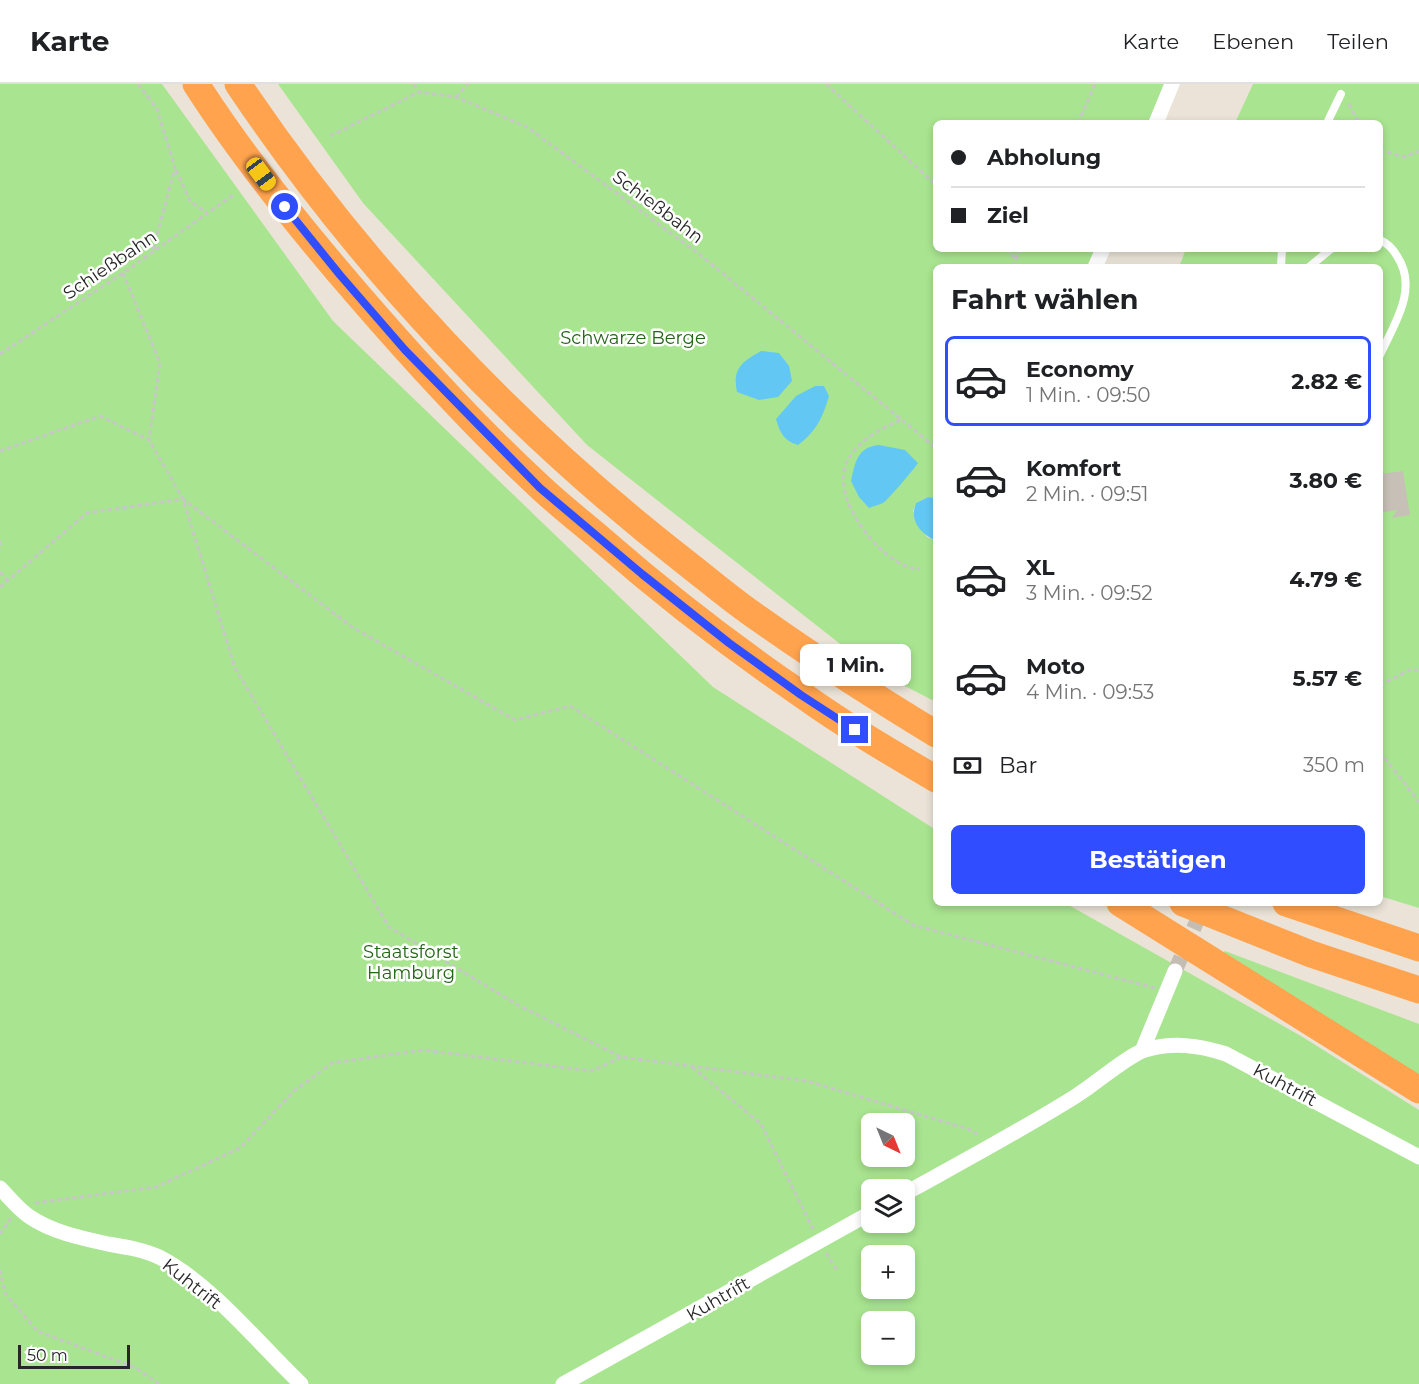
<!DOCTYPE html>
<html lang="de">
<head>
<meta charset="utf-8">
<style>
  :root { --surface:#fff; --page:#f2f2f2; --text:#202124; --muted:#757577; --line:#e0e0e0; --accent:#304eff }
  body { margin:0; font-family:Montserrat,sans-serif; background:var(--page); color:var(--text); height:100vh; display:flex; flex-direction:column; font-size:22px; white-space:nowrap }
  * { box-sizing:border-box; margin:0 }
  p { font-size:20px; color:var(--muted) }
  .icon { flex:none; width:33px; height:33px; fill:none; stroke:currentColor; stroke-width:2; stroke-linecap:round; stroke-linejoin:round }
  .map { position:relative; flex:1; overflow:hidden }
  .side { position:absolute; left:933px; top:180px; width:450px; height:642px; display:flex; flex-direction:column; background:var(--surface); border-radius:9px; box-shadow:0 3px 9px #0003 }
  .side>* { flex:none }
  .top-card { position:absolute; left:933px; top:36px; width:450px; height:132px; border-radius:9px; box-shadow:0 3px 9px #0003; display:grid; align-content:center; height:132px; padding:0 18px; background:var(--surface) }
  .needle { width:39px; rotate:137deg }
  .buttons { position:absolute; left:861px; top:1029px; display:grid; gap:12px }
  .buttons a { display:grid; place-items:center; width:54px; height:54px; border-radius:9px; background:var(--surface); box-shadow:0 3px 9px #0003; font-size:30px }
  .scale { position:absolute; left:18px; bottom:15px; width:112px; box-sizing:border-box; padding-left:6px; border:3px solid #272727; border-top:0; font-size:16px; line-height:21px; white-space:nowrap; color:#272727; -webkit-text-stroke:4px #fff; paint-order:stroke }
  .end { position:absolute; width:27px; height:27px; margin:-14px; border:8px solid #304eff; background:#fff; box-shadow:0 0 0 3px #fff }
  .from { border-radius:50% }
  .bubble { position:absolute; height:42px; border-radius:9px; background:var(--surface); box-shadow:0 3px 9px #0003; font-size:20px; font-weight:700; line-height:42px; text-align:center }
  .car { position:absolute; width:18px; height:36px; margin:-18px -9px; border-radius:8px; box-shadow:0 0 4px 2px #0007; background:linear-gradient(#f5c518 24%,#345 0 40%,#f5c518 0 76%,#345 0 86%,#f5c518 0) }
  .top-card b { display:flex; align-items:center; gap:21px; height:57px; font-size:22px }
  .top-card b+b { border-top:2px solid var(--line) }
  .top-card i { width:15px; height:15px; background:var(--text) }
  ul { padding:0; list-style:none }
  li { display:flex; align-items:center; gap:18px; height:90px; margin:0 12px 9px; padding:0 6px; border:3px solid transparent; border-radius:9px }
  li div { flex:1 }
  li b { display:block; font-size:22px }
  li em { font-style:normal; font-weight:700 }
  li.current { border-color:var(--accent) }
  li>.icon { width:54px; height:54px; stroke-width:1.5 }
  h2 { padding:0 18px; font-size:27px; line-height:72px }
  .pay { display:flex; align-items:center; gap:15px; height:66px; padding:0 18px; font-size:22px }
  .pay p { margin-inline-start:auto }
  .action { display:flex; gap:12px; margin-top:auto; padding:12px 18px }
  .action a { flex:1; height:69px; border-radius:9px; background:var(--accent); color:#fff; font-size:24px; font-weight:700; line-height:69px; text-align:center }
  header { display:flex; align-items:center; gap:36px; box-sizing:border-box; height:84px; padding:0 30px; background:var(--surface); border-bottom:2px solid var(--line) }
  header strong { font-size:28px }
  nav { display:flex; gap:33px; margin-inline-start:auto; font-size:21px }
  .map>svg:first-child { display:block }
  .green { fill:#a9e590; fill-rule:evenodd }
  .water { fill:#63c7f4 }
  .building { fill:#c6c0b7 }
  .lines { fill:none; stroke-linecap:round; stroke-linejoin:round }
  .street-tunnel { stroke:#c4bdb4; stroke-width:15; stroke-dasharray:15 8; stroke-linecap:butt }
  .path { stroke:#c7c7c7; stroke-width:3; stroke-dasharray:4.5 3; stroke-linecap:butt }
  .lane { stroke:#fff; stroke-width:8 }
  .street { stroke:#fff; stroke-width:15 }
  .highway { stroke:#ffa34e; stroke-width:27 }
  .route { stroke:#304eff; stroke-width:8 }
  .labels { text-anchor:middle; stroke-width:5; stroke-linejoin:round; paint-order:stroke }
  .street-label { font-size:18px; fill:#272727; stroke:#fff }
  .park-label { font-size:18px; fill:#226615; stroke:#fff }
</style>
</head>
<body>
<header>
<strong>Karte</strong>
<nav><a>Karte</a><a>Ebenen</a><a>Teilen</a></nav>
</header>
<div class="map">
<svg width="1419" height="1300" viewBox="0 0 1419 1300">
  <rect width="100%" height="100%" fill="#ebe3d7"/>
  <path class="green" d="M0 0H162L333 237 713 603 936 746V819H1065L1301 952 1419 1026V1300H0ZM872 1040H904V1072H872ZM872 1106H904V1138H872ZM872 1172H904V1204H872ZM872 1238H904V1270H872Z
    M278 0H1164L1148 39H936V165H1097L1090 183H936V414L928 413 916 419 913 427 927 453 936 457V618L872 585 587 361 363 119Z
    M1253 0H1419V824L1380 812V183H1179L1186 165H1380V39H1235Z
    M1225 867 1419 940V994L1222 870Z"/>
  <path class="water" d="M761 267 779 269 789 282 792 297 778 313 759 316 737 308C732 284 742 278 761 267Z
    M815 302H824L829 312C823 333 816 348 798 361 784 357 780 349 776 335L796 312Z
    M879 361 905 366 918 379C915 384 887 417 883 419 879 421 873 422 869 424L859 413 851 397C855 379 857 363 879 361Z
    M928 413 936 414V457C920 449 909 437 916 419Z"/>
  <path class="building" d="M1403 387 1410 431 1392 434 1397 426 1380 429V390Z"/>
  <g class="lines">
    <path class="street-tunnel" d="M1175 887 1204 821"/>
    <path class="path" d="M138 0 157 25 175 84 153 166
      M414 0 419 8
      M826 0 936 101
      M456 13 468 0
      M1349 20 1359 39
      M1078 39 1095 0
      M330 52 419 8 456 13 527 43 699 170 936 364
      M1380 66 1404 73 1419 67
      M176 86 190 117 207 129
      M1006 165 1015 174
      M1013 183 1020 165
      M123 189 160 279 149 356
      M0 270 123 189 233 111
      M900 336C878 346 850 360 844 387 836 421 885 485 920 485
      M0 367 100 332 149 356 183 415 235 584 389 843 516 920 621 973 807 997 968 1045 980 1052
      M0 457V465
      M0 488 7 496
      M0 503 87 429 183 415 352 543 515 636 570 622 913 841 1155 904
      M1380 601 1410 586H1419
      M1380 668 1419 718
      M692 983 761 1040 813 1145
      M35 1119 156 1103 240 1064 294 1007 332 979 423 966 592 987 621 973
      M0 1150 11 1134
      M826 1169 838 1188
      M0 1186 5 1209 37 1247 136 1284 159 1300"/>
    <path class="lane" d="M1327 39 1341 10
      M1380 156C1387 159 1393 165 1397 172 1419 205 1394 240 1380 271
      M1281 183 1282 165
      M1309 183 1331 165"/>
    <path class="street" d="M1156 39 1172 0
      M1095 183 1103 165
      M1142 967 1175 887
      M0 1104C10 1114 18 1125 30 1133 52 1148 81 1154 108 1160 126 1163 145 1166 161 1174 211 1200 260 1261 301 1300
      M904 1110C962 1078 1020 1047 1076 1012 1094 1001 1128 971 1145 966 1173 958 1198 961 1226 970L1419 1073
      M563 1300 872 1128"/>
    <path class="highway" d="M196 0C244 75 301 145 359 212 416 278 475 343 539 402 559 421 581 438 602 456 665 511 732 563 801 610 844 641 890 668 936 695
      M238 0C361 183 515 346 689 481 712 499 734 518 758 534 816 575 875 613 936 650
      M1120 819 1419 1006
      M1183 819 1311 870 1419 906
      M1286 819 1419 864"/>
  </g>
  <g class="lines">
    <path class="route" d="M285 123 340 191 405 266 540 404 642 490 729 559 801 611 855 646"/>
  </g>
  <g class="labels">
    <g class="street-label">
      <text transform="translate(658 123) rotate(37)" y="6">Schießbahn</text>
      <text transform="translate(110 181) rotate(-34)" y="6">Schießbahn</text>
      <text transform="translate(1285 1001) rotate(28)" y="6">Kuhtrift</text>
      <text transform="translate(192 1200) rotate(38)" y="6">Kuhtrift</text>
      <text transform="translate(718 1215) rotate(-30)" y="6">Kuhtrift</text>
    </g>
    <g class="park-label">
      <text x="633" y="260">Schwarze Berge</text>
      <text x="411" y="874">Staatsforst<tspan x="411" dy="21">Hamburg</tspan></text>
    </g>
  </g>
</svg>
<div class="buttons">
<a><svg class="needle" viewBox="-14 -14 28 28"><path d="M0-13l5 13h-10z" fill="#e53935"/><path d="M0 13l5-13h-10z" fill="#757577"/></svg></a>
<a><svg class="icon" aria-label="layers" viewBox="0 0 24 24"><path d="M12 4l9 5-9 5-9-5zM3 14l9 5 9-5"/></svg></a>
<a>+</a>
<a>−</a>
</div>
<div class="scale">50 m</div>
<i class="end from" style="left:285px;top:123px"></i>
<i class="end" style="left:855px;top:646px"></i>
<div class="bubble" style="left:800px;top:560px;width:111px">1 Min.</div>
<i class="car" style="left:261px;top:90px;rotate:143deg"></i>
<div class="top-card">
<b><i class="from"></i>Abholung</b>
<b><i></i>Ziel</b>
</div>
<section class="side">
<h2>Fahrt wählen</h2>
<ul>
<li class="current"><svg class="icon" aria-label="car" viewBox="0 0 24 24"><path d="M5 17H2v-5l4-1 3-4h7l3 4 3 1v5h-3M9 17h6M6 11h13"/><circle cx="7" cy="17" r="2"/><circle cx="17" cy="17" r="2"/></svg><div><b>Economy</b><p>1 Min. · 09:50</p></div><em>2.82 €</em></li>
<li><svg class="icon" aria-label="car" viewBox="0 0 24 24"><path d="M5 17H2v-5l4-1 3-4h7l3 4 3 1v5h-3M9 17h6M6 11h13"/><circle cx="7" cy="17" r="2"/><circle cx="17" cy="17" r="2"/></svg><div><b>Komfort</b><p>2 Min. · 09:51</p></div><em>3.80 €</em></li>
<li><svg class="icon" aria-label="car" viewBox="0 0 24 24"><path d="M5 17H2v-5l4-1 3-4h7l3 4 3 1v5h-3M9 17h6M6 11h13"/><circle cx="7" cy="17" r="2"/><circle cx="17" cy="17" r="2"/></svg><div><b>XL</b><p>3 Min. · 09:52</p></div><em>4.79 €</em></li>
<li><svg class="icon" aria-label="car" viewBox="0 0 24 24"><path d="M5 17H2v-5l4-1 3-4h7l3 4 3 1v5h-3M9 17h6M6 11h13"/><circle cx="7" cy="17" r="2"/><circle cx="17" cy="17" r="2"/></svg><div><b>Moto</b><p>4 Min. · 09:53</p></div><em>5.57 €</em></li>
</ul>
<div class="pay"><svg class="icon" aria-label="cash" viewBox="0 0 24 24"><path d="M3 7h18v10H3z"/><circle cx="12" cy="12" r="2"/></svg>Bar<p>350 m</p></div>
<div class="action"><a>Bestätigen</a></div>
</section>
</div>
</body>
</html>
